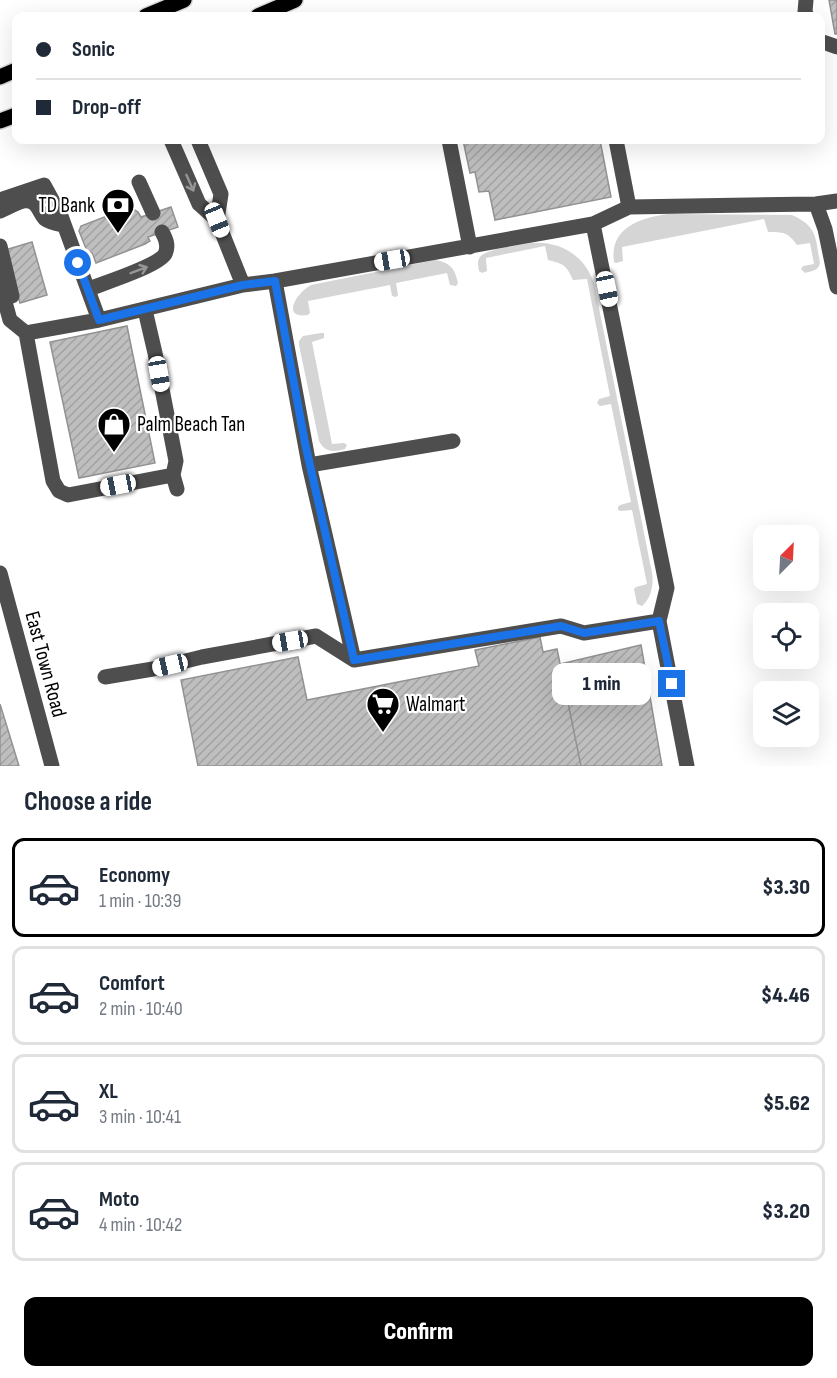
<!DOCTYPE html>
<html lang="en">
<head>
<meta charset="utf-8">
<style>
  :root { --surface:#fff; --page:#f2f2f3; --text:#1f2937; --muted:#747a83; --line:#e0e1e3; --accent:#000 }
  body { margin:0; font-family:"Sofia Sans Condensed",sans-serif; background:var(--page); color:var(--text); height:100vh; display:flex; flex-direction:column; font-size:22px; white-space:nowrap }
  * { box-sizing:border-box; margin:0 }
  p { font-size:20px; color:var(--muted) }
  .icon { flex:none; width:33px; height:33px; fill:none; stroke:currentColor; stroke-width:2; stroke-linecap:round; stroke-linejoin:round }
  .map { position:relative; height:766px; overflow:hidden }
  .sheet { display:flex; flex-direction:column; background:var(--surface); flex:1 }
  .sheet>* { flex:none }
  .hud { position:absolute; left:12px; top:12px; width:813px; height:132px; border-radius:12px; box-shadow:0 6px 24px #0002; display:grid; align-content:center; height:132px; padding:0 24px; background:var(--surface) }
  .needle { width:39px; rotate:24deg }
  .controls { position:absolute; left:753px; top:525px; display:grid; gap:12px }
  .controls a { display:grid; place-items:center; width:66px; height:66px; border-radius:12px; background:var(--surface); box-shadow:0 6px 24px #0002; font-size:30px }
  .end { position:absolute; width:27px; height:27px; margin:-14px; border:8px solid #1a73e8; background:#fff; box-shadow:0 0 0 3px #fff }
  .from { border-radius:50% }
  .bubble { position:absolute; height:42px; border-radius:12px; background:var(--surface); box-shadow:0 6px 24px #0002; font-size:20px; font-weight:800; line-height:42px; text-align:center }
  .car { position:absolute; width:18px; height:36px; margin:-18px -9px; border-radius:8px; box-shadow:0 0 4px 2px #0007; background:linear-gradient(#fff 24%,#345 0 40%,#fff 0 76%,#345 0 86%,#fff 0) }
  .hud b { display:flex; align-items:center; gap:21px; height:57px; font-size:22px }
  .hud b+b { border-top:2px solid var(--line) }
  .hud i { width:15px; height:15px; background:var(--text) }
  ul { padding:0; list-style:none }
  li { display:flex; align-items:center; gap:18px; height:99px; margin:0 12px 9px; padding:0 12px; border:3px solid var(--line); border-radius:12px }
  li div { flex:1 }
  li b { display:block; font-size:22px }
  li em { font-style:normal; font-weight:800 }
  li.on { border-color:var(--accent) }
  li>.icon { width:54px; height:54px; stroke-width:1.5 }
  h2 { padding:0 24px; font-size:27px; line-height:72px }
  .primary-button { display:flex; gap:12px; margin-top:auto; padding:12px 24px }
  .primary-button a { flex:1; height:69px; border-radius:12px; background:var(--accent); color:#fff; font-size:24px; font-weight:800; line-height:69px; text-align:center }
  .map>svg:first-child { display:block }
  .grass { fill:#d5d5d5 }
  .building { fill:url(#building-hatch); stroke:#929292; stroke-width:1.5 }
  .lines { fill:none; stroke-linecap:round; stroke-linejoin:round }
  .major-casing { stroke:#dbdbdb; stroke-width:18 }
  .minor { stroke:#4e4e4e; stroke-width:15 }
  .major { stroke:#000; stroke-width:15 }
  .oneway { stroke:#959595 }
  .route { stroke:#1a73e8; stroke-width:8 }
  .labels { text-anchor:middle; stroke-width:4.5; stroke-linejoin:round; paint-order:stroke }
  .poi-label { font-size:21px; fill:#000; stroke:#fff; text-anchor:start }
  .street-label { font-size:21px; fill:#000; stroke:#fff }
</style>
</head>
<body>
<div class="map">
<svg width="837" height="766" viewBox="0 0 837 766">
  <defs>
    <pattern id="building-hatch" width="6" height="6" patternUnits="userSpaceOnUse" patternTransform="scale(1.5)"><rect width="6" height="6" fill="#bebebe"/><path d="M-1 1l2-2M0 6l6-6M5 7l2-2" fill="none" stroke="#a2a2a2"/></pattern>
  </defs>
  <rect width="100%" height="100%" fill="#fff"/>
  <path class="grass" d="M667 214 792 215C818 227 815 237 820 263 818 271 812 271 805 273L801 269 803 266 814 264 810 243 797 245C788 232 783 232 768 232L764 219 622 247 623 261 616 263 614 262C609 228 640 218 667 214Z
    M531 243C561 241 584 255 594 283L652 573C654 585 651 598 642 606L637 604 634 589 636 587 647 584 632 510 621 511 618 510V507L620 505 631 502 611 404 600 406 597 403 599 399 610 396 587 279 573 280C566 264 563 264 548 260L545 246 486 258 487 271 482 273 479 271C478 266 477 261 480 257 485 249 521 245 531 243Z
    M435 260C450 262 455 269 458 283L456 286 450 285 447 273 396 283 398 295 396 297 392 296 390 285 308 301 310 313 308 315C280 319 297 292 311 285Z
    M321 333H324V338L312 342 332 444 344 443 347 445 345 449C334 452 325 453 319 441L299 345V341L303 336Z"/>
  <path class="building" d="M829 0H837V34H835Z
    M463 140H600L611 197 495 220 489 191 479 192 475 172 470 173Z
    M130 207 138 212 141 217 171 207 178 227 148 237 150 241 145 244 96 263 92 253 87 251 79 231 81 226Z
    M32 242 47 295 20 303 5 250Z
    M127 326 155 463 79 478 50 342Z
    M540 637 543 652 557 649 581 766H198L181 680 298 657 307 700 479 666 475 650Z
    M641 645 662 766H581L560 664Z
    M0 704 19 766H0Z"/>
  <g class="lines">
    <defs>
      <path id="major" d="M146 16 184 0
        M258 16 295 0
        M0 77 16 70
        M0 121 16 115"/>
    </defs>
    <use href="#major" class="major-casing"/>
    <path class="minor" d="M806 0 805 12 807 16
      M820 41 837 47
      M171 140 199 204 217 220 243 285
      M198 140 221 194 217 220
      M449 140 470 247
      M616 140 629 207
      M139 182 153 213
      M0 200 44 185 61 216 99 320
      M816 204 825 229 837 287
      M0 211C7 208 16 203 23 201 37 198 39 213 45 219 50 223 58 224 64 225
      M593 224 667 588 659 621
      M0 246 12 296
      M275 281 309 465 354 660
      M0 284 10 320 26 333 53 481 59 491 68 495 173 475
      M89 289C104 283 158 266 165 254 169 246 166 239 162 232
      M145 310 155 353 176 461 173 475 177 489
      M26 333 99 320 243 285 275 281 593 224 629 207 816 204 837 201
      M309 465 453 441
      M0 573 52 766
      M105 677 153 669 202 657 316 636 354 660 561 626 584 633 659 621 687 766"/>
    <use href="#major" class="major"/>
  </g>
  <defs><path id="oneway-shaft" d="M-6 0H5M1.5-3L5.5 0L1.5 3" fill="none" stroke-width="1.6" stroke-linecap="round" stroke-linejoin="round" transform="scale(1.5)"/></defs>
  <g class="oneway">
    <use href="#oneway-shaft" transform="translate(190 183) rotate(66)"/>
    <use href="#oneway-shaft" transform="translate(139 270) rotate(-21)"/>
  </g>
  <g class="lines">
    <path class="route" d="M78 263 99 320 243 285 275 281 305 443 354 660 561 626 584 633 659 621 672 684"/>
  </g>
  <defs>
    <symbol id="bank-pin" viewBox="-11 -11 22 30"><path d="M0 17L-7.5 6A9.5 9.5 0 1 1 7.5 6Z" fill="#000" stroke="#fff"/><path d="M-6-4H6V4H-6ZM0-2.3a2.3 2.3 0 1 0 0 4.6a2.3 2.3 0 1 0 0-4.6Z" fill="#fff"/></symbol>
    <symbol id="shop-pin" viewBox="-11 -11 22 30"><path d="M0 17L-7.5 6A9.5 9.5 0 1 1 7.5 6Z" fill="#000" stroke="#fff"/><path d="M-5-2.5h2.3a2.7 3.5 0 0 1 5.4 0H5L5.5 6h-11ZM-1.5-2.5h3a1.5 2.3 0 0 0-3 0Z" fill="#fff"/></symbol>
    <symbol id="supermarket-pin" viewBox="-11 -11 22 30"><path d="M0 17L-7.5 6A9.5 9.5 0 1 1 7.5 6Z" fill="#000" stroke="#fff"/><path d="M-6-5.5h2.5l.6 2H6L4.5 2H-2.5L-4.4-4H-6ZM-1.5 3.2a1.3 1.3 0 1 0 .1 0ZM3 3.2a1.3 1.3 0 1 0 .1 0Z" fill="#fff"/></symbol>
  </defs>
  <g fill-rule="evenodd">
    <use href="#bank-pin" x="99" y="186" width="38" height="52"/>
    <use href="#shop-pin" x="95" y="405" width="38" height="52"/>
    <use href="#supermarket-pin" x="364" y="685" width="38" height="52"/>
  </g>
  <g class="labels">
    <g class="poi-label">
      <text x="95" y="212" text-anchor="end">TD Bank</text>
      <text x="137" y="431">Palm Beach Tan</text>
      <text x="406" y="711">Walmart</text>
    </g>
    <g class="street-label">
      <text transform="translate(46 664) rotate(75)" y="7">East Town Road</text>
    </g>
  </g>
</svg>
<div class="controls">
<a><svg class="needle" viewBox="-14 -14 28 28"><path d="M0-13l5 13h-10z" fill="#e53935"/><path d="M0 13l5-13h-10z" fill="#747a83"/></svg></a>
<a><svg class="icon" aria-label="locate" viewBox="0 0 24 24"><circle cx="12" cy="12" r="6"/><path d="M12 2v4M12 18v4M2 12h4M18 12h4"/></svg></a>
<a><svg class="icon" aria-label="layers" viewBox="0 0 24 24"><path d="M12 4l9 5-9 5-9-5zM3 14l9 5 9-5"/></svg></a>
</div>
<i class="end from" style="left:78px;top:263px"></i>
<i class="end" style="left:672px;top:684px"></i>
<div class="bubble" style="left:552px;top:663px;width:99px">1 min</div>
<i class="car" style="left:217px;top:220px;rotate:158deg"></i>
<i class="car" style="left:392px;top:260px;rotate:260deg"></i>
<i class="car" style="left:607px;top:289px;rotate:168deg"></i>
<i class="car" style="left:159px;top:374px;rotate:170deg"></i>
<i class="car" style="left:118px;top:485px;rotate:259deg"></i>
<i class="car" style="left:290px;top:641px;rotate:260deg"></i>
<i class="car" style="left:170px;top:665px;rotate:257deg"></i>
<div class="hud">
<b><i class="from"></i>Sonic</b>
<b><i></i>Drop-off</b>
</div>
</div>
<section class="sheet">
<h2>Choose a ride</h2>
<ul>
<li class="on"><svg class="icon" aria-label="car" viewBox="0 0 24 24"><path d="M5 17H2v-5l4-1 3-4h7l3 4 3 1v5h-3M9 17h6M6 11h13"/><circle cx="7" cy="17" r="2"/><circle cx="17" cy="17" r="2"/></svg><div><b>Economy</b><p>1 min · 10:39</p></div><em>$3.30</em></li>
<li><svg class="icon" aria-label="car" viewBox="0 0 24 24"><path d="M5 17H2v-5l4-1 3-4h7l3 4 3 1v5h-3M9 17h6M6 11h13"/><circle cx="7" cy="17" r="2"/><circle cx="17" cy="17" r="2"/></svg><div><b>Comfort</b><p>2 min · 10:40</p></div><em>$4.46</em></li>
<li><svg class="icon" aria-label="car" viewBox="0 0 24 24"><path d="M5 17H2v-5l4-1 3-4h7l3 4 3 1v5h-3M9 17h6M6 11h13"/><circle cx="7" cy="17" r="2"/><circle cx="17" cy="17" r="2"/></svg><div><b>XL</b><p>3 min · 10:41</p></div><em>$5.62</em></li>
<li><svg class="icon" aria-label="car" viewBox="0 0 24 24"><path d="M5 17H2v-5l4-1 3-4h7l3 4 3 1v5h-3M9 17h6M6 11h13"/><circle cx="7" cy="17" r="2"/><circle cx="17" cy="17" r="2"/></svg><div><b>Moto</b><p>4 min · 10:42</p></div><em>$3.20</em></li>
</ul>
<div class="primary-button"><a>Confirm</a></div>
</section>
</body>
</html>
